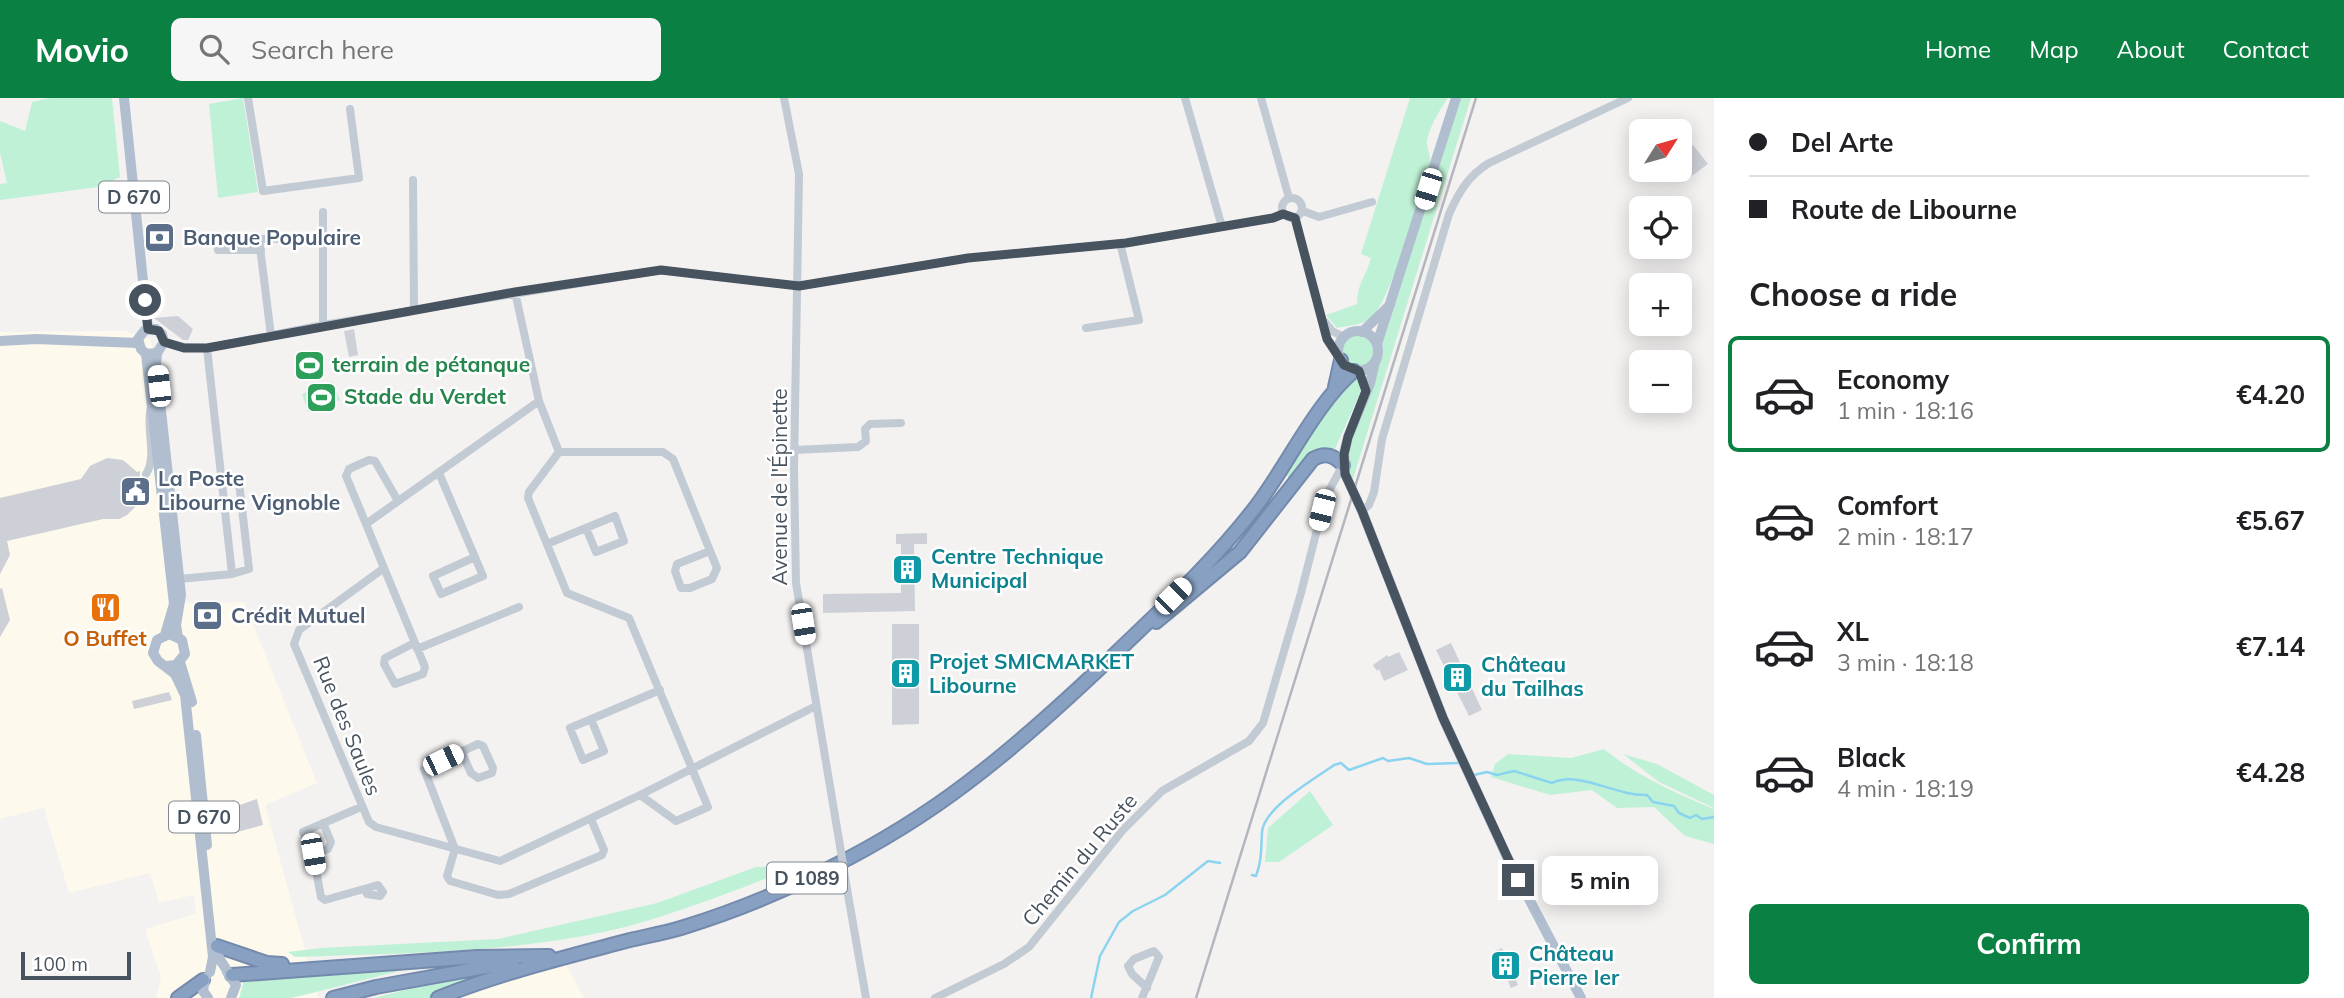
<!DOCTYPE html>
<html lang="en">
<head>
<meta charset="utf-8">
<style>
  :root { --surface:#fff; --page:#f6f6f6; --text:#202124; --muted:#757577; --line:#e0e0e0; --accent:#0b8043 }
  body { margin:0; font-family:Mulish,sans-serif; background:var(--page); color:var(--text); height:100vh; display:flex; flex-direction:column; font-size:26px; white-space:nowrap }
  * { box-sizing:border-box; margin:0 }
  p { font-size:23px; color:var(--muted) }
  .icon { flex:none; width:38px; height:38px; fill:none; stroke:currentColor; stroke-width:2; stroke-linecap:round; stroke-linejoin:round }
  .map { position:relative; flex:1; overflow:hidden }
  .drawer { display:flex; flex-direction:column; background:var(--surface); width:630px }
  .drawer>* { flex:none }
  .banner { display:grid; align-content:center; height:154px; padding:0 35px; background:var(--surface) }
  .needle { width:46px; rotate:53deg }
  .fabs { position:absolute; left:1629px; top:21px; display:grid; gap:14px }
  .fabs a { display:grid; place-items:center; width:63px; height:63px; border-radius:10px; background:var(--surface); box-shadow:0 4px 18px #0003; font-size:35px }
  .scale { position:absolute; left:21px; bottom:18px; width:110px; box-sizing:border-box; padding-left:7px; border:4px solid #485360; border-top:0; font-size:19px; line-height:24px; white-space:nowrap; color:#485360; -webkit-text-stroke:5px #fff; paint-order:stroke }
  .end { position:absolute; width:32px; height:32px; margin:-16px; border:9px solid #485360; background:#fff; box-shadow:0 0 0 4px #fff }
  .from { border-radius:50% }
  .bubble { position:absolute; height:49px; border-radius:10px; background:var(--surface); box-shadow:0 4px 18px #0003; font-size:23px; font-weight:700; line-height:49px; text-align:center }
  .car { position:absolute; width:21px; height:42px; margin:-21px -10px; border-radius:9px; box-shadow:0 0 5px 2px #0007; background:linear-gradient(#fff 24%,#345 0 40%,#fff 0 76%,#345 0 86%,#fff 0) }
  .banner b { display:flex; align-items:center; gap:24px; height:66px; font-size:26px }
  .banner b+b { border-top:2px solid var(--line) }
  .banner i { width:18px; height:18px; background:var(--text) }
  ul { padding:0; list-style:none }
  li { display:flex; align-items:center; gap:21px; height:116px; margin:0 14px 10px; padding:0 21px; border:4px solid transparent; border-radius:10px }
  li div { flex:1 }
  li b { display:block; font-size:26px }
  li em { font-style:normal; font-weight:700 }
  li.current { border-color:var(--accent) }
  li>.icon { width:63px; height:63px; stroke-width:1.5 }
  h2 { padding:0 35px; font-size:32px; line-height:84px }
  .primary-button { display:flex; gap:14px; margin-top:auto; padding:14px 35px }
  .primary-button a { flex:1; height:80px; border-radius:10px; background:var(--accent); color:#fff; font-size:28px; font-weight:700; line-height:80px; text-align:center }
  header { display:flex; align-items:center; gap:42px; box-sizing:border-box; height:98px; padding:0 35px; background:var(--accent); color:#fff }
  header strong { font-size:33px }
  nav { display:flex; gap:38px; margin-inline-start:auto; font-size:24px }
  .search { width:490px; height:63px; background:var(--page); display:flex; align-items:center; gap:18px; box-sizing:border-box; padding:0 24px; border-radius:10px; color:var(--muted); font-size:26px }
  main { display:flex; flex:1; min-height:0 }
  .map>svg:first-child { display:block }
  .commercial { fill:#fdf9ec }
  .green { fill:#bff1d6 }
  .lines { fill:none; stroke-linecap:round; stroke-linejoin:round }
  .stream { stroke:#8bd4f0; stroke-width:2.5 }
  .building { fill:#cdd0d6 }
  .highway-casing { stroke:#738aad; stroke-width:16 }
  .minor { stroke:#c2cad3; stroke-width:8 }
  .major { stroke:#b0bed0; stroke-width:10 }
  .highway { stroke:#88a0c1; stroke-width:12 }
  .rail { stroke:#b3b6bc; stroke-width:2.5 }
  .minor-bridge { stroke:#c2cad3; stroke-width:8 }
  .route { stroke:#485360; stroke-width:9 }
  .labels { text-anchor:middle; stroke-width:5; stroke-linejoin:round; paint-order:stroke }
  .shield { fill:#fff; stroke:#7f8790; stroke-width:2 }
  .shield-label { font-size:19px; font-weight:bold; fill:#485360 }
  .service-label { font-size:21px; font-weight:bold; fill:#4e5e75; stroke:#fff; text-anchor:start }
  .leisure-label { font-size:21px; font-weight:bold; fill:#27864d; stroke:#fff; text-anchor:start }
  .street-label { font-size:21px; fill:#485360; stroke:#fff }
  .culture-label { font-size:21px; font-weight:bold; fill:#0d838f; stroke:#fff; text-anchor:start }
  .food-label { font-size:21px; font-weight:bold; fill:#c56008; stroke:#fff }
</style>
</head>
<body>
<header>
<strong>Movio</strong>
<div class="search"><svg class="icon" aria-label="search" viewBox="0 0 24 24"><circle cx="10" cy="10" r="6"/><path d="M15 15l6 6"/></svg>Search here</div>
<nav><a>Home</a><a>Map</a><a>About</a><a>Contact</a></nav>
</header>
<main>
<div class="map">
<svg width="1714" height="900" viewBox="0 0 1714 900">
  <rect width="100%" height="100%" fill="#f4f1f1"/>
  <path class="commercial" d="M125 233 151 241 186 505 244 504 317 685 265 707 318 900H156L161 880 145 831 196 816 194 797 159 805 150 775 69 795 44 710 0 721V234Z
    M562 859 584 900H372L417 888Z"/>
  <path class="green" d="M50 0H112L120 79 98 89 0 102V86L7 85 0 55V23L25 33 32 4Z
    M243 0 258 94 218 100 209 6Z
    M1410 0H1448C1439 13 1430 28 1427 43 1426 50 1431 57 1430 64 1427 88 1388 206 1372 219 1362 228 1349 227 1337 230L1326 217 1357 206C1358 183 1365 181 1371 160L1361 156Z
    M1459 0H1471L1352 384 1347 362 1350 340 1382 258 1381 246Z
    M1341 253a16 16 0 1 1 32 0a16 16 0 1 1-32 0Z
    M1353 279 1360 284 1361 293 1334 353 1292 382 1286 377 1349 280Z
    M333 284 340 302 308 314 302 296Z
    M1604 651C1637 678 1675 695 1714 711V746L1685 738 1654 709 1617 710 1592 692 1550 697 1491 679 1495 666 1508 656 1571 660Z
    M1623 656 1657 666 1714 697V710L1659 684Z
    M1310 693 1333 727 1279 764H1265L1268 730Z
    M789 768 785 773C734 793 682 813 629 828 525 855 402 855 295 859L288 854 321 850 498 841 657 805 756 769Z
    M477 865 407 871 292 900H239L244 882Z
    M469 876 471 882 431 900H373Z"/>
  <g class="lines">
    <path class="stream" d="M1474 677 1487 674 1497 677 1514 673 1552 685C1580 672 1614 698 1647 697L1653 704 1674 708 1679 715 1690 720 1696 717 1702 721 1714 719
      M1252 777 1256 778C1262 762 1261 750 1262 734 1264 709 1315 681 1334 667L1341 665 1349 672 1383 660 1388 663 1409 660 1427 666 1458 665
      M1091 900 1100 858 1119 824 1133 813 1165 797 1208 763 1220 765"/>
  </g>
  <path class="building" d="M1693 47 1708 66 1682 85 1672 72H1680V56Z
    M178 218 193 231 188 242H183L154 220Z
    M354 231 358 257 349 259 344 233Z
    M107 360 123 362 137 374 140 373V379L147 384 143 406 139 405 127 417 119 421H103L7 443 10 457 0 476V400L81 381 90 368Z
    M927 435V446H914L915 513 823 515V496L901 495V446H896V436Z
    M2 490 10 522 0 539V491Z
    M892 526H919V626L892 627Z
    M1451 545 1482 612 1469 618 1436 552Z
    M1399 554 1408 572 1384 583 1379 571 1377 573 1373 567 1387 557 1388 559Z
    M169 594 172 602 134 611 132 603Z
    M257 701 263 727 237 734 229 704 234 702 237 708Z
    M1502 850 1518 887 1511 890 1495 853Z"/>
  <g class="lines">
    <defs>
      <path id="highway" d="M1335 289 1341 262
        M1156 524 1240 454 1313 361C1325 354 1334 357 1343 367
        M217 848 267 865 282 866
        M232 877 477 859 549 858
        M178 900 203 882
        M333 900 376 889 513 864
        M438 900C500 875 566 859 630 842 647 838 664 835 681 830 781 799 883 749 967 685 1020 645 1070 599 1118 553 1166 507 1217 460 1257 407 1288 366 1316 305 1354 273"/>
    </defs>
    <use href="#highway" class="highway-casing"/>
    <path class="minor" d="M248 0 263 93 359 80 350 11
      M784 0 799 76 794 372 796 485 840 748
      M1185 0 1222 129
      M1261 0 1289 100
      M413 82 414 212
      M1282 110a10 10 0 1 1 20 0a10 10 0 1 1-20 0Z
      M1303 113 1319 119 1372 104
      M1295 120 1327 241 1339 257
      M323 140V114
      M259 141H217L218 152H261
      M515 194 539 303 559 354 529 394 528 400 567 495 629 520 708 709 676 723 640 697
      M1325 224 1332 233 1344 239
      M1086 230 1139 222 1120 145
      M271 238 259 141 323 140V227
      M164 244 184 249 207 250 323 227 661 172 799 188 968 160 1126 145 1273 120 1283 115
      M207 250 232 476
      M539 303 366 426 384 470 299 532 294 546 369 724 376 729 500 763 640 697 816 608
      M794 352 858 349 866 343 865 331 870 326 901 325
      M559 354H663L673 361 717 470 712 481 690 490H681L675 473 677 466 710 453
      M439 375 483 478 441 496 433 478 475 459
      M146 376C158 358 145 329 151 309
      M1362 413 1369 407 1374 394 1382 341 1449 116C1459 94 1468 78 1489 65L1628 0
      M366 426 346 378 349 371 369 362 375 363 398 403
      M547 446 615 418 624 443 596 454 586 430
      M384 470 425 569 423 576 395 586 384 566 385 560 414 545
      M179 481 232 476 249 471 239 384 235 381H222
      M417 551 519 509
      M591 621 604 653 583 662 570 630 660 592
      M461 653 471 675 478 680 492 675 493 670 483 648 478 646 424 671 455 751 447 778 450 783 498 797 509 796 602 757 604 752 591 721
      M361 709 303 734 313 756 321 799 325 802 378 787 383 794 380 798 367 796 365 792
      M313 756 328 751 331 744 323 725
      M847 791 866 900
      M935 900 1004 866 1029 849 1122 733 1162 693 1249 643 1263 625 1301 495 1325 400 1343 367
      M1142 900 1159 859 1154 853 1134 861 1128 868 1132 876 1147 890"/>
    <path class="major" d="M124 0 148 231
      M1338 253a20 20 0 1 1 40 0a20 20 0 1 1-40 0Z
      M1362 234 1390 207
      M0 243 36 241 138 245
      M1377 246 1456 0
      M157 255 146 256 141 251 138 241 145 232 156 231 162 236 164 244 157 255 156 267 181 497 176 527 178 539
      M146 256 174 506 165 537
      M1375 264 1370 285 1348 339 1344 356 1345 376 1362 413 1443 620 1507 759 1581 900
      M180 564 192 604
      M167 568 176 567 185 556 182 542 169 536 157 542 153 555 158 563 175 576 185 597 213 859 210 874
      M196 637 207 747
      M217 849 219 860 228 874
      M227 874 236 887 231 900
      M205 880 203 893 208 900"/>
    <use href="#highway" class="highway"/>
    <path class="rail" d="M1196 900 1476 0"/>
    <path class="minor-bridge" d="M840 748 847 791"/>
  </g>
  <g class="lines">
    <path class="route" d="M145 202 148 231 159 233 164 244 184 250H207L515 194 661 172 799 188 968 160 1126 145 1273 120 1283 116 1295 120 1327 241 1344 267 1359 273 1366 293 1348 339 1344 356 1345 376 1362 413 1443 620 1518 782"/>
  </g>
  <defs>
    <symbol id="bank-square" viewBox="-11 -11 22 22"><rect x="-9" y="-9" width="18" height="18" rx="4" fill="#5c6f8a" stroke="#fff"/><path d="M-6-4H6V4H-6ZM0-2.3a2.3 2.3 0 1 0 0 4.6a2.3 2.3 0 1 0 0-4.6Z" fill="#fff"/></symbol>
    <symbol id="stadium-square" viewBox="-11 -11 22 22"><rect x="-9" y="-9" width="18" height="18" rx="4" fill="#2e9e5b" stroke="#fff"/><path d="M0-5a6.5 5 0 1 0 0 10a6.5 5 0 1 0 0-10ZM-3.5-1.8h7v3.6h-7Z" fill="#fff"/></symbol>
    <symbol id="civic-square" viewBox="-11 -11 22 22"><rect x="-9" y="-9" width="18" height="18" rx="4" fill="#5c6f8a" stroke="#fff"/><path d="M-.6-6.5H3V-4.5H.6V-3L4-1V1h2V6H-6V1h2V-1L-.6-3ZM-1.2 2.5V6h2.4V2.5Z" fill="#fff"/></symbol>
    <symbol id="building-square" viewBox="-11 -11 22 22"><rect x="-9" y="-9" width="18" height="18" rx="4" fill="#0f9aa8" stroke="#fff"/><path d="M-4-6H4V6H1V3H-1V6H-4ZM-2.5-4.3h1.7v1.8h-1.7ZM.8-4.3h1.7v1.8H.8ZM-2.5-1h1.7V.8h-1.7ZM.8-1h1.7V.8H.8Z" fill="#fff"/></symbol>
    <symbol id="restaurant-square" viewBox="-11 -11 22 22"><rect x="-9" y="-9" width="18" height="18" rx="4" fill="#e8710a" stroke="#fff"/><path d="M-5-6h1v4h1v-4h1v4h1v-4h1v5L-1.5 .5V6h-2V.5L-5-1ZM5-6V6H3V1.5H1.5Q1.5-4 5-6Z" fill="#fff"/></symbol>
  </defs>
  <g fill-rule="evenodd">
    <use href="#bank-square" x="142" y="122" width="35" height="35"/>
    <use href="#stadium-square" x="292" y="250" width="35" height="35"/>
    <use href="#stadium-square" x="304" y="282" width="35" height="35"/>
    <use href="#civic-square" x="118" y="376" width="35" height="35"/>
    <use href="#building-square" x="890" y="454" width="35" height="35"/>
    <use href="#restaurant-square" x="88" y="492" width="35" height="35"/>
    <use href="#bank-square" x="190" y="500" width="35" height="35"/>
    <use href="#building-square" x="888" y="558" width="35" height="35"/>
    <use href="#building-square" x="1440" y="562" width="35" height="35"/>
    <use href="#building-square" x="1488" y="850" width="35" height="35"/>
  </g>
  <g class="labels">
    <g class="shield">
      <rect x="99" y="83.5" width="70" height="31" rx="5"/>
      <rect x="169" y="703.5" width="70" height="31" rx="5"/>
      <rect x="767" y="764.5" width="80" height="31" rx="5"/>
    </g>
    <g class="shield-label">
      <text x="134" y="106">D 670</text>
      <text x="204" y="726">D 670</text>
      <text x="807" y="787">D 1089</text>
    </g>
    <g class="service-label">
      <text x="183" y="147">Banque Populaire</text>
      <text x="158" y="388">La Poste<tspan x="158" dy="24">Libourne Vignoble</tspan></text>
      <text x="231" y="525">Crédit Mutuel</text>
    </g>
    <g class="leisure-label">
      <text x="332" y="274">terrain de pétanque</text>
      <text x="344" y="306">Stade du Verdet</text>
    </g>
    <g class="street-label">
      <text transform="translate(780 389) rotate(-90)" y="7">Avenue de l'Épinette</text>
      <text transform="translate(347 628) rotate(68)" y="7">Rue des Saules</text>
      <text transform="translate(1080 762) rotate(-50)" y="7">Chemin du Ruste</text>
    </g>
    <g class="culture-label">
      <text x="931" y="466">Centre Technique<tspan x="931" dy="24">Municipal</tspan></text>
      <text x="929" y="571">Projet SMICMARKET<tspan x="929" dy="24">Libourne</tspan></text>
      <text x="1481" y="574">Château<tspan x="1481" dy="24">du Tailhas</tspan></text>
      <text x="1529" y="863">Château<tspan x="1529" dy="24">Pierre Ier</tspan></text>
    </g>
    <g class="food-label">
      <text x="105" y="548">O Buffet</text>
    </g>
  </g>
</svg>
<div class="fabs">
<a><svg class="needle" viewBox="-14 -14 28 28"><path d="M0-13l5 13h-10z" fill="#e53935"/><path d="M0 13l5-13h-10z" fill="#757577"/></svg></a>
<a><svg class="icon" aria-label="locate" viewBox="0 0 24 24"><circle cx="12" cy="12" r="6"/><path d="M12 2v4M12 18v4M2 12h4M18 12h4"/></svg></a>
<a>+</a>
<a>−</a>
</div>
<div class="scale">100 m</div>
<i class="end from" style="left:145px;top:202px"></i>
<i class="end" style="left:1518px;top:782px"></i>
<div class="bubble" style="left:1542px;top:758px;width:116px">5 min</div>
<i class="car" style="left:1428px;top:91px;rotate:197deg"></i>
<i class="car" style="left:159px;top:288px;rotate:354deg"></i>
<i class="car" style="left:1322px;top:412px;rotate:194deg"></i>
<i class="car" style="left:1173px;top:498px;rotate:45deg"></i>
<i class="car" style="left:803px;top:526px;rotate:171deg"></i>
<i class="car" style="left:443px;top:662px;rotate:64deg"></i>
<i class="car" style="left:313px;top:756px;rotate:170deg"></i>
</div>
<section class="drawer">
<div class="banner">
<b><i class="from"></i>Del Arte</b>
<b><i></i>Route de Libourne</b>
</div>
<h2>Choose a ride</h2>
<ul>
<li class="current"><svg class="icon" aria-label="car" viewBox="0 0 24 24"><path d="M5 17H2v-5l4-1 3-4h7l3 4 3 1v5h-3M9 17h6M6 11h13"/><circle cx="7" cy="17" r="2"/><circle cx="17" cy="17" r="2"/></svg><div><b>Economy</b><p>1 min · 18:16</p></div><em>€4.20</em></li>
<li><svg class="icon" aria-label="car" viewBox="0 0 24 24"><path d="M5 17H2v-5l4-1 3-4h7l3 4 3 1v5h-3M9 17h6M6 11h13"/><circle cx="7" cy="17" r="2"/><circle cx="17" cy="17" r="2"/></svg><div><b>Comfort</b><p>2 min · 18:17</p></div><em>€5.67</em></li>
<li><svg class="icon" aria-label="car" viewBox="0 0 24 24"><path d="M5 17H2v-5l4-1 3-4h7l3 4 3 1v5h-3M9 17h6M6 11h13"/><circle cx="7" cy="17" r="2"/><circle cx="17" cy="17" r="2"/></svg><div><b>XL</b><p>3 min · 18:18</p></div><em>€7.14</em></li>
<li><svg class="icon" aria-label="car" viewBox="0 0 24 24"><path d="M5 17H2v-5l4-1 3-4h7l3 4 3 1v5h-3M9 17h6M6 11h13"/><circle cx="7" cy="17" r="2"/><circle cx="17" cy="17" r="2"/></svg><div><b>Black</b><p>4 min · 18:19</p></div><em>€4.28</em></li>
</ul>
<div class="primary-button"><a>Confirm</a></div>
</section>
</main>
</body>
</html>
